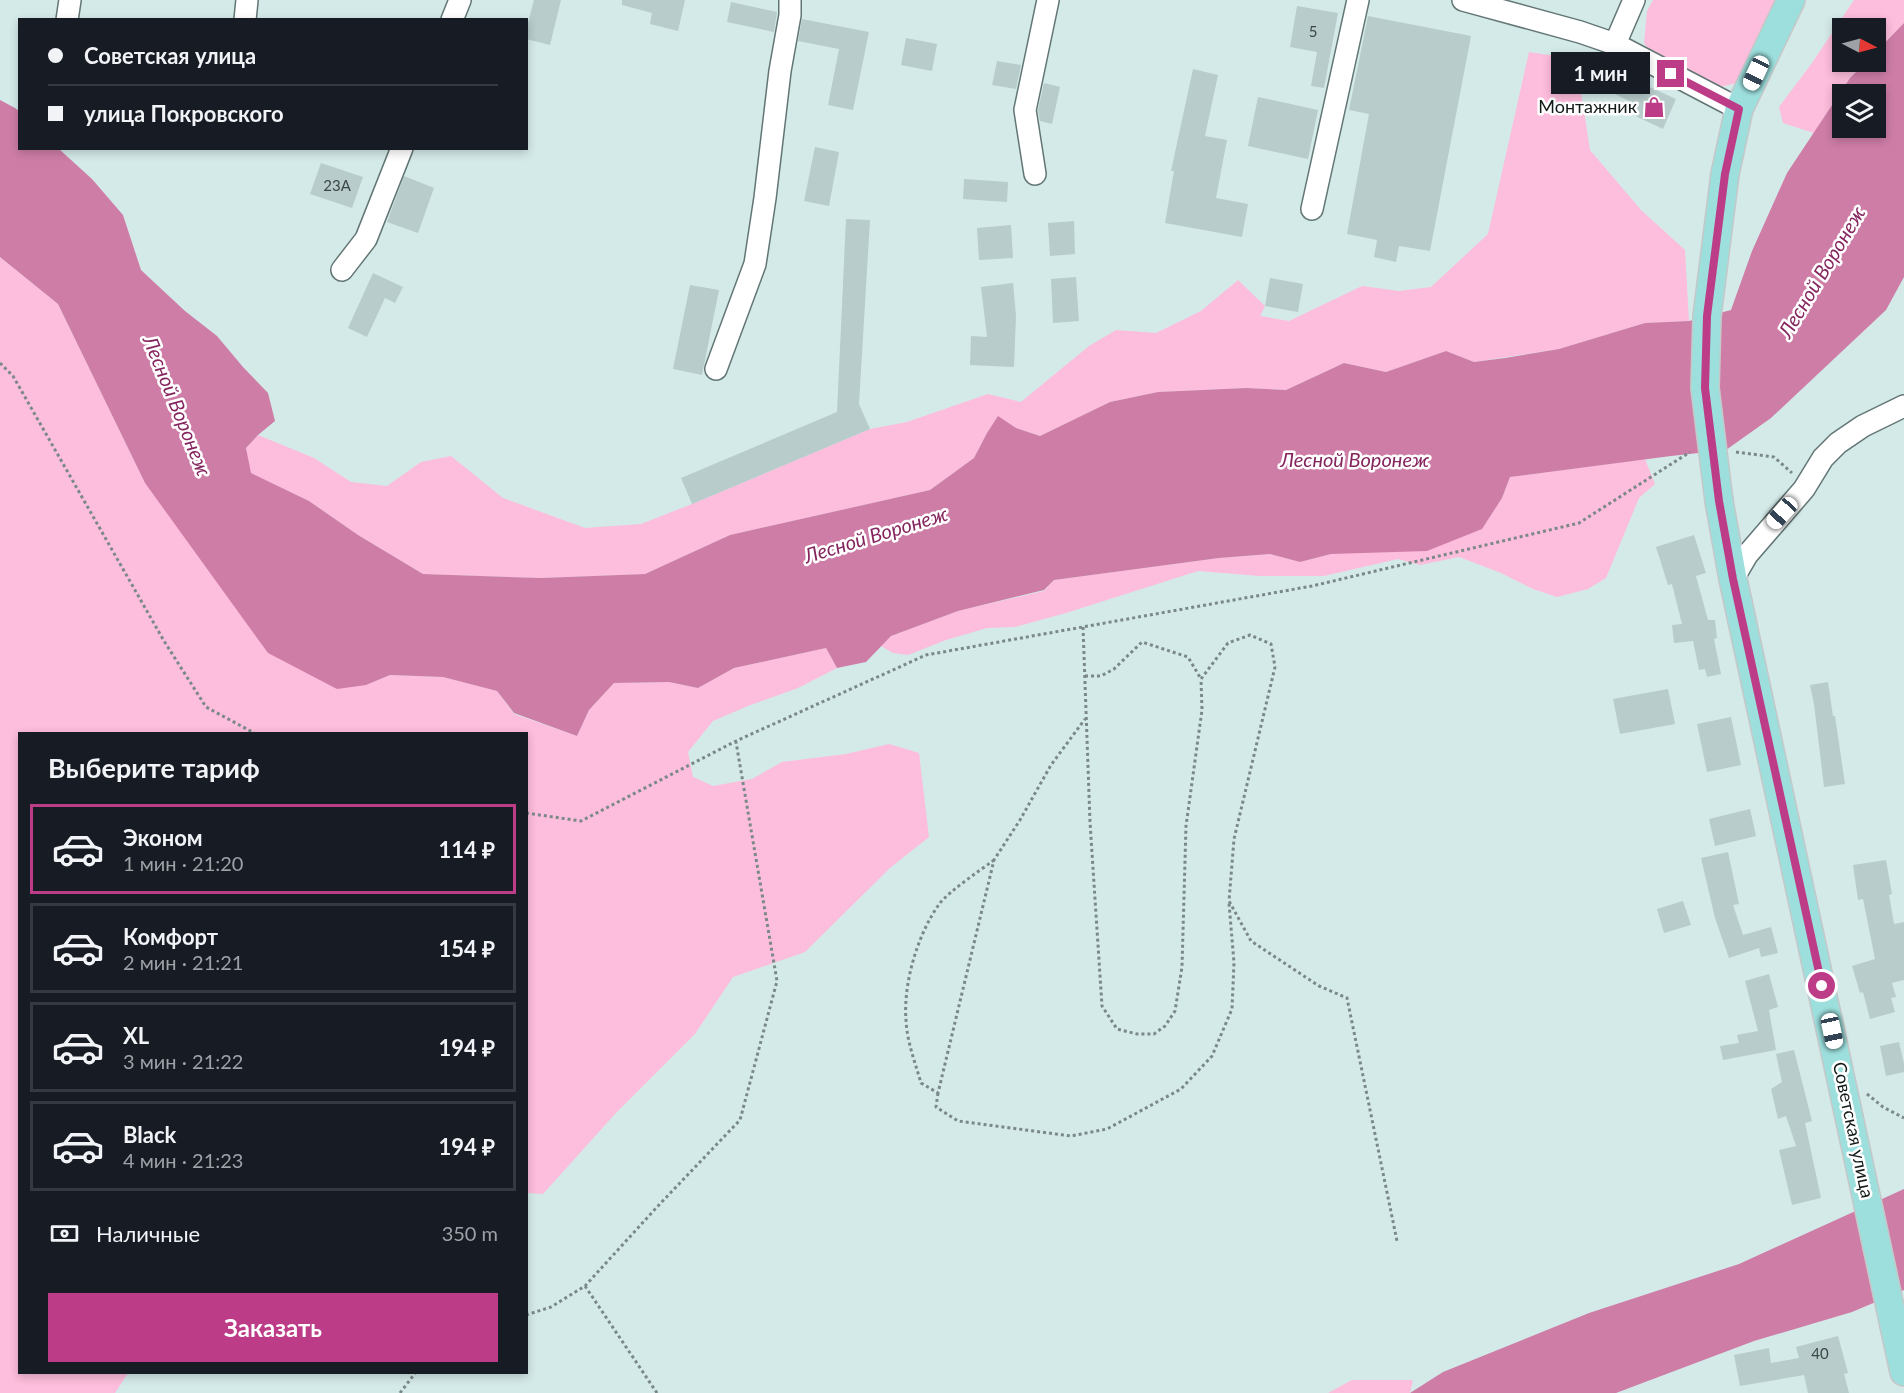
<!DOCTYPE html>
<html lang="ru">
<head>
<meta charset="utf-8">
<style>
  :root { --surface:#171b24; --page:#242831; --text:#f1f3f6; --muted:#9ea1a6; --line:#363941; --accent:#bc3c88 }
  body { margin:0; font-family:Lato,sans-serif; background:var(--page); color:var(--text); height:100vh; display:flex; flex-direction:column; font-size:22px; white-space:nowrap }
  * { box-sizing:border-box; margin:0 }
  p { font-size:20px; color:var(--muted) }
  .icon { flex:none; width:33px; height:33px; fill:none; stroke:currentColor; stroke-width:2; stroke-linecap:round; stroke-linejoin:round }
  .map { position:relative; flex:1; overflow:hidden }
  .side { position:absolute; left:18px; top:732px; width:510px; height:642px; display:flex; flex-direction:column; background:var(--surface); border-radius:0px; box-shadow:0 3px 9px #0003 }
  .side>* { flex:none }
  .top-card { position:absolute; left:18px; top:18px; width:510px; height:132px; border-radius:0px; box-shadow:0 3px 9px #0003; display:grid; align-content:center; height:132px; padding:0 30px; background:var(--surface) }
  .needle { width:39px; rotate:96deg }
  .controls { position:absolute; left:1832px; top:18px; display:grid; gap:12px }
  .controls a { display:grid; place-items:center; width:54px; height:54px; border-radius:0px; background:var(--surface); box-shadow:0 3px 9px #0003; font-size:30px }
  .end { position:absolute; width:27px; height:27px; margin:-14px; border:8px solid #bc3c88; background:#fff; box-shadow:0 0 0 3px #fff }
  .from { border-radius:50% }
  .bubble { position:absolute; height:42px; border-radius:0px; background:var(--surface); box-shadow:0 3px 9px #0003; font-size:20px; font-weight:700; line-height:42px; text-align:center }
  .car { position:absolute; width:18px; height:36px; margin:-18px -9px; border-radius:8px; box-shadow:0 0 4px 2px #0007; background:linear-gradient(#fff 24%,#345 0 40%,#fff 0 76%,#345 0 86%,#fff 0) }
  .top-card b { display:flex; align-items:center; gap:21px; height:57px; font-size:22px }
  .top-card b+b { border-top:2px solid var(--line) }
  .top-card i { width:15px; height:15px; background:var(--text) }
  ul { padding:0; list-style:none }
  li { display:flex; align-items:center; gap:18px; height:90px; margin:0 12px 9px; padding:0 18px; border:3px solid var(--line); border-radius:0px }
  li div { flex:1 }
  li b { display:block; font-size:22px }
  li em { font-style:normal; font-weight:700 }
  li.active { border-color:var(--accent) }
  li>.icon { width:54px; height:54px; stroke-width:1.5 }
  h2 { padding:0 30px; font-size:27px; line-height:72px }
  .pay { display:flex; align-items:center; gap:15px; height:66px; padding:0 30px; font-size:22px }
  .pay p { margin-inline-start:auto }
  .cta { display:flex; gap:12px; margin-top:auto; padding:12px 30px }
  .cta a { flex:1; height:69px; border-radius:0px; background:var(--accent); color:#fff; font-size:24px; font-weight:700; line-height:69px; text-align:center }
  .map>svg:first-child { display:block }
  .green { fill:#fdbddc }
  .water { fill:#ce7da7; fill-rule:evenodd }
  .building { fill:#b7cccb }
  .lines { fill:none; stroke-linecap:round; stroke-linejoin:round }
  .minor-casing { stroke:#627675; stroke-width:24 }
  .major-casing { stroke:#c6c8c8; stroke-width:30 }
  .path { stroke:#7a8988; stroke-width:3; stroke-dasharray:3 3; stroke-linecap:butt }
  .minor { stroke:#fff; stroke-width:21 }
  .major { stroke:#9cdfdd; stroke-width:27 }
  .major-bridge-casing { stroke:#c6c8c8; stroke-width:30; stroke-linecap:butt }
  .major-bridge { stroke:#9cdfdd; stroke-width:27 }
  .route { stroke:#bc3c88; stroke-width:8 }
  .labels { text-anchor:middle; stroke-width:5; stroke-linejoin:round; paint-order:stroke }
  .number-label { font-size:15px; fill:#3c4746 }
  .poi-label { font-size:18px; fill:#131b1a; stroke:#fff; text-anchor:end }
  .street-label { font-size:18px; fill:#131b1a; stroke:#fff }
  .water-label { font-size:20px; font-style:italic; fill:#85255e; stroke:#fff }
</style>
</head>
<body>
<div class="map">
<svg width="1904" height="1393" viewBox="0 0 1904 1393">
  <rect width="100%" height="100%" fill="#d4eae9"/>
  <path class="green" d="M1653 0H1777L1744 81 1720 87 1652 55 1644 43 1647 11Z
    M1854 0H1904V23L1875 53V28H1842V62H1866L1850 78 1814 133 1783 123 1779 107 1812 63Z
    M1529 52 1576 59 1590 150 1641 210 1685 250 1689 321 1645 323 1559 349 1474 362 1446 351 1386 372 1344 363 1286 390 1246 388 1158 392 1110 402 1040 436 1016 428 998 417 987 433 974 458 930 490 730 535 645 574 541 578 423 574 358 535 309 501 250 473 246 448 258 435 314 458 351 482 387 486 421 462 451 456 503 498 585 528 641 524 692 504 870 429 907 422 988 394 1021 402 1089 346 1116 330 1156 333 1201 311 1238 280 1265 306 1260 316 1289 321 1362 286 1399 291 1431 287 1488 234Z
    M0 257 58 304 145 483 366 685 390 675 443 677 497 691 514 714 577 736 589 710 614 683 669 682 698 688 734 668 826 648 837 668 798 688 748 706 713 721 688 752 693 777 713 786 752 779 782 762 846 754 889 744 919 753 929 837 890 868 805 952 733 977 695 1034 615 1114 543 1194 527 1193 526 734H20V1372L128 1373 115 1393H0Z
    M1645 459 1655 484 1639 498 1606 578 1588 589 1557 597 1533 589 1501 573 1459 557 1420 565 1398 559 1324 576H1260L1198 571 1066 613 1015 627 987 628 946 640 908 655 893 653 881 646 891 636 958 611 1044 591 1054 580 1219 558 1270 554 1300 562 1331 554 1502 498 1510 477Z
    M1352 1380H1413L1410 1393H1328Z"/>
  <path class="water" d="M1904 23V277L1886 310 1771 418 1726 450 1671 456 1510 477 1502 498 1482 529 1427 551 1331 554 1300 562 1270 554 1219 558 1054 580 1044 590 958 611 891 636 866 662 837 668 826 648 734 668 698 688 669 682 614 683 589 710 577 736 514 713 497 691 443 677 390 675 366 685 337 689 268 653 145 483 58 304 0 257V100L15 108 19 111 20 148 59 149 92 179 123 215 141 270 185 311 217 336 243 367 268 393 275 421 258 435 246 448 251 473 309 501 358 535 423 574 541 578 645 574 730 535 930 490 974 458 987 433 998 416 1016 428 1040 436 1110 402 1158 392 1246 388 1286 390 1344 363 1386 372 1446 351 1474 362 1505 358 1559 349 1645 323 1689 321 1731 310 1752 251 1787 173 1850 78 1866 62H1875V53ZM1842 94H1875V128H1842Z
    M1904 1189V1290L1852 1312 1754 1341 1616 1393H1410L1443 1372 1589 1313 1739 1264Z"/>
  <path class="building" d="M534 0H561L550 45 526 39V30Z
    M622 0H685L678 31 650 24 652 13 622 5Z
    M731 2 777 12 774 32 727 22Z
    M1297 6 1338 13 1324 88 1311 86 1317 52 1290 47Z
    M1368 16 1471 36 1430 251 1399 246 1396 262 1374 257 1377 240 1347 234 1369 114 1349 110Z
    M802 19 869 32 853 110 828 105 839 49 798 41Z
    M906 38 937 44 932 71 901 65Z
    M1613 58 1633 68 1628 77 1676 99 1663 129 1633 115 1637 105 1599 86Z
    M997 61 1021 65 1016 89 992 85Z
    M1193 69 1218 75 1205 136 1227 140 1216 198 1248 204 1242 237 1165 223 1174 171H1171Z
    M1044 83 1060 87 1052 124 1040 121 1038 110Z
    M1258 97 1318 110 1308 159 1248 146Z
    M815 147 839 152 829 206 804 201Z
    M321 163 363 177 352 208 310 194Z
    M404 176 434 188 418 233 387 222Z
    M964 179 1008 182 1007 202 963 199Z
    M846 219 870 220 859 404 870 429 692 504 681 478 837 412Z
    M1074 221 1075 254 1050 256 1048 223Z
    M1011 225 1013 258 979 260 977 228Z
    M373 273 403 287 395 303 385 298 367 337 348 328Z
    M1076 277 1079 321 1053 323 1051 279Z
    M1270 278 1303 284 1298 312 1265 306Z
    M1013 283 1016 316 1014 367 970 365 971 336 987 337 981 287Z
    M690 285 719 290 702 375 673 369Z
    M1694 535 1706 573 1696 576 1708 620H1715L1717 638 1714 639 1721 674 1707 677 1705 669 1699 670 1693 641 1674 643 1672 625 1682 624 1672 584 1668 585 1656 547Z
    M1828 682 1833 716H1835L1845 784 1824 787 1814 704 1810 685Z
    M1668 689 1675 724 1620 734 1613 699Z
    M1731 717 1741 765 1707 772 1697 724Z
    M1750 809 1756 836 1715 846 1709 819Z
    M1728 852 1739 904 1733 905 1743 935 1771 927 1778 953 1761 957 1759 948 1729 958 1715 918 1701 858Z
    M1886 860 1892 894 1889 895 1894 924 1904 922V980L1892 983 1896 997 1891 998 1895 1012 1870 1019 1863 992 1860 993 1852 966 1875 959 1863 899 1858 900 1853 865Z
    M1683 901 1691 925 1664 933 1657 909Z
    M1769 974 1778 1007 1769 1010 1776 1050 1723 1060 1720 1046 1739 1043 1737 1035 1758 1031 1745 981Z
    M1899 1042 1904 1064V1072L1886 1076 1880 1046Z
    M1794 1050 1812 1121 1805 1123 1821 1198 1792 1205 1779 1150 1796 1146 1786 1116 1778 1119 1771 1089 1782 1082 1776 1054Z
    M1838 1336 1848 1373 1844 1374 1849 1393H1808L1804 1375 1740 1386 1734 1355 1769 1348 1771 1363 1799 1358 1796 1347Z"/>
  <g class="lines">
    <defs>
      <path id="minor" d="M1463 0 1580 32 1615 44 1739 109
        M67 20 70 0
        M245 20 247 0
        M452 20 460 0
        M1615 44 1634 0
        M1035 174 1025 110 1048 0
        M1312 209 1358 0
        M342 270 366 239 402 148
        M716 369 755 264 765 198 780 71 790 15V0
        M1733 579 1747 555 1804 489 1823 458 1838 443 1863 426 1904 406"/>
      <path id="major" d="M1725 174 1739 109 1791 0
        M1719 501 1733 579 1904 1372"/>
    </defs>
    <use href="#minor" class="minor-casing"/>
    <use href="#major" class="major-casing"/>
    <path class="path" d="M0 363 13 376 164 641 206 707 256 734
      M1736 452 1774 457 1792 473
      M1083 627 1090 822 1102 1006 1117 1029 1137 1034H1154L1165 1026 1175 1011 1182 967 1186 826 1202 710 1201 679 1228 643 1250 635 1271 644 1275 667 1234 839 1229 901 1251 941 1319 986 1347 998 1397 1241
      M1085 676H1101L1114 669 1142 642 1188 657 1201 679
      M526 813 581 821 736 741 926 655 1312 586 1579 523 1690 452
      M994 860C978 872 952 889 940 903 918 933 903 983 906 1020 907 1042 915 1062 921 1083L938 1093 994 860 1020 820 1051 765 1085 719
      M938 1093 936 1107 958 1121 1071 1136 1107 1129 1181 1089 1212 1056 1232 1009 1234 963 1229 903
      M1867 1094 1883 1107 1904 1118
      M585 1286 657 1393
      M526 1315 551 1307 585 1286 657 1207 740 1120 777 981 736 742
      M400 1393 416 1372"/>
    <use href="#minor" class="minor"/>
    <use href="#major" class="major"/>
    <defs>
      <path id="major-bridge" d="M1719 501 1705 388 1707 316 1725 174"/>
    </defs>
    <use href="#major-bridge" class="major-bridge-casing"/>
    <use href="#major-bridge" class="major-bridge"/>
  </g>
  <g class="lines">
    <path class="route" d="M1671 74 1739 109 1725 174 1707 316 1705 388 1719 501 1733 579 1822 986"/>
  </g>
  <defs>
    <symbol id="shop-bare" viewBox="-9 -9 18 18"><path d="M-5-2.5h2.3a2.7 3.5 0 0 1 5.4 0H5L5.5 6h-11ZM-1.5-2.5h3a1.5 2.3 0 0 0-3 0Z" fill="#bc3c88" stroke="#fff" stroke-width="2.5" paint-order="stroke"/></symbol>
  </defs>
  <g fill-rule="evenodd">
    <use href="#shop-bare" x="1639" y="92" width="30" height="30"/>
  </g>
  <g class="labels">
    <g class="number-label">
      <text x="1313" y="37">5</text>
      <text x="337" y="191">23А</text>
      <text x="1820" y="1359">40</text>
    </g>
    <g class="poi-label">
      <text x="1637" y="113">Монтажник</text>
    </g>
    <g class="street-label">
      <text transform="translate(1853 1130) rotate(78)" y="6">Советская улица</text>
    </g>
    <g class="water-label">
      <text transform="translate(1822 272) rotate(-59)" y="7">Лесной Воронеж</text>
      <text transform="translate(177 406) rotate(68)" y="7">Лесной Воронеж</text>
      <text x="1355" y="467">Лесной Воронеж</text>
      <text transform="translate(876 535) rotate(-17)" y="7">Лесной Воронеж</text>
    </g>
  </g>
</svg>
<div class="controls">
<a><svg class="needle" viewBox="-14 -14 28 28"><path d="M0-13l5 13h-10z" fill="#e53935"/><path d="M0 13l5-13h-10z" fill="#9ea1a6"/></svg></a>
<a><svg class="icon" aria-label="layers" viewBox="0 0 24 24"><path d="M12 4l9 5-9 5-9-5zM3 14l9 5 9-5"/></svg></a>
</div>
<i class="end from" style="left:1822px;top:986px"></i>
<i class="end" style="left:1671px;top:74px"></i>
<div class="bubble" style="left:1551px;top:52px;width:99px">1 мин</div>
<i class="car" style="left:1756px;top:73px;rotate:205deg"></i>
<i class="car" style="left:1782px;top:513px;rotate:222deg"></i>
<i class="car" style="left:1832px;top:1031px;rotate:168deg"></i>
<div class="top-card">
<b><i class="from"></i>Советская улица</b>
<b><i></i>улица Покровского</b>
</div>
<section class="side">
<h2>Выберите тариф</h2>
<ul>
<li class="active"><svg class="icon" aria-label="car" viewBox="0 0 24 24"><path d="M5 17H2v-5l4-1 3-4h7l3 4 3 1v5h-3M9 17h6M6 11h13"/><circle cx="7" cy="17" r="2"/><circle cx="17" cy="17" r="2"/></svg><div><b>Эконом</b><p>1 мин · 21:20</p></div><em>114 ₽</em></li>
<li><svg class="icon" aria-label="car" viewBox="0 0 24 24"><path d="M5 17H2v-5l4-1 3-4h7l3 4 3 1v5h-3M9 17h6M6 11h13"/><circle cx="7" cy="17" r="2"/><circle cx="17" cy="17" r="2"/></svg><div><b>Комфорт</b><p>2 мин · 21:21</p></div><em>154 ₽</em></li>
<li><svg class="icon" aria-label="car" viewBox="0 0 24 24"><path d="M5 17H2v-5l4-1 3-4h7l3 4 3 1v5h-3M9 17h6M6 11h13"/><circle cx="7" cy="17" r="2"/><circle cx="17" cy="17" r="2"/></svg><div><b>XL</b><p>3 мин · 21:22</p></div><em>194 ₽</em></li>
<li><svg class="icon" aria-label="car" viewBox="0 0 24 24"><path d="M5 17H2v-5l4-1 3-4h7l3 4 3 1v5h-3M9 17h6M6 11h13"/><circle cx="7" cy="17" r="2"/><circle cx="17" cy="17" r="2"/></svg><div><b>Black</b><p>4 мин · 21:23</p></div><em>194 ₽</em></li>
</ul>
<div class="pay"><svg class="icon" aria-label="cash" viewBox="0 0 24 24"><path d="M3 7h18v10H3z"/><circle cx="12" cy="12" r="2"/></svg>Наличные<p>350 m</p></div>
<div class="cta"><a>Заказать</a></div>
</section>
</div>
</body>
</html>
